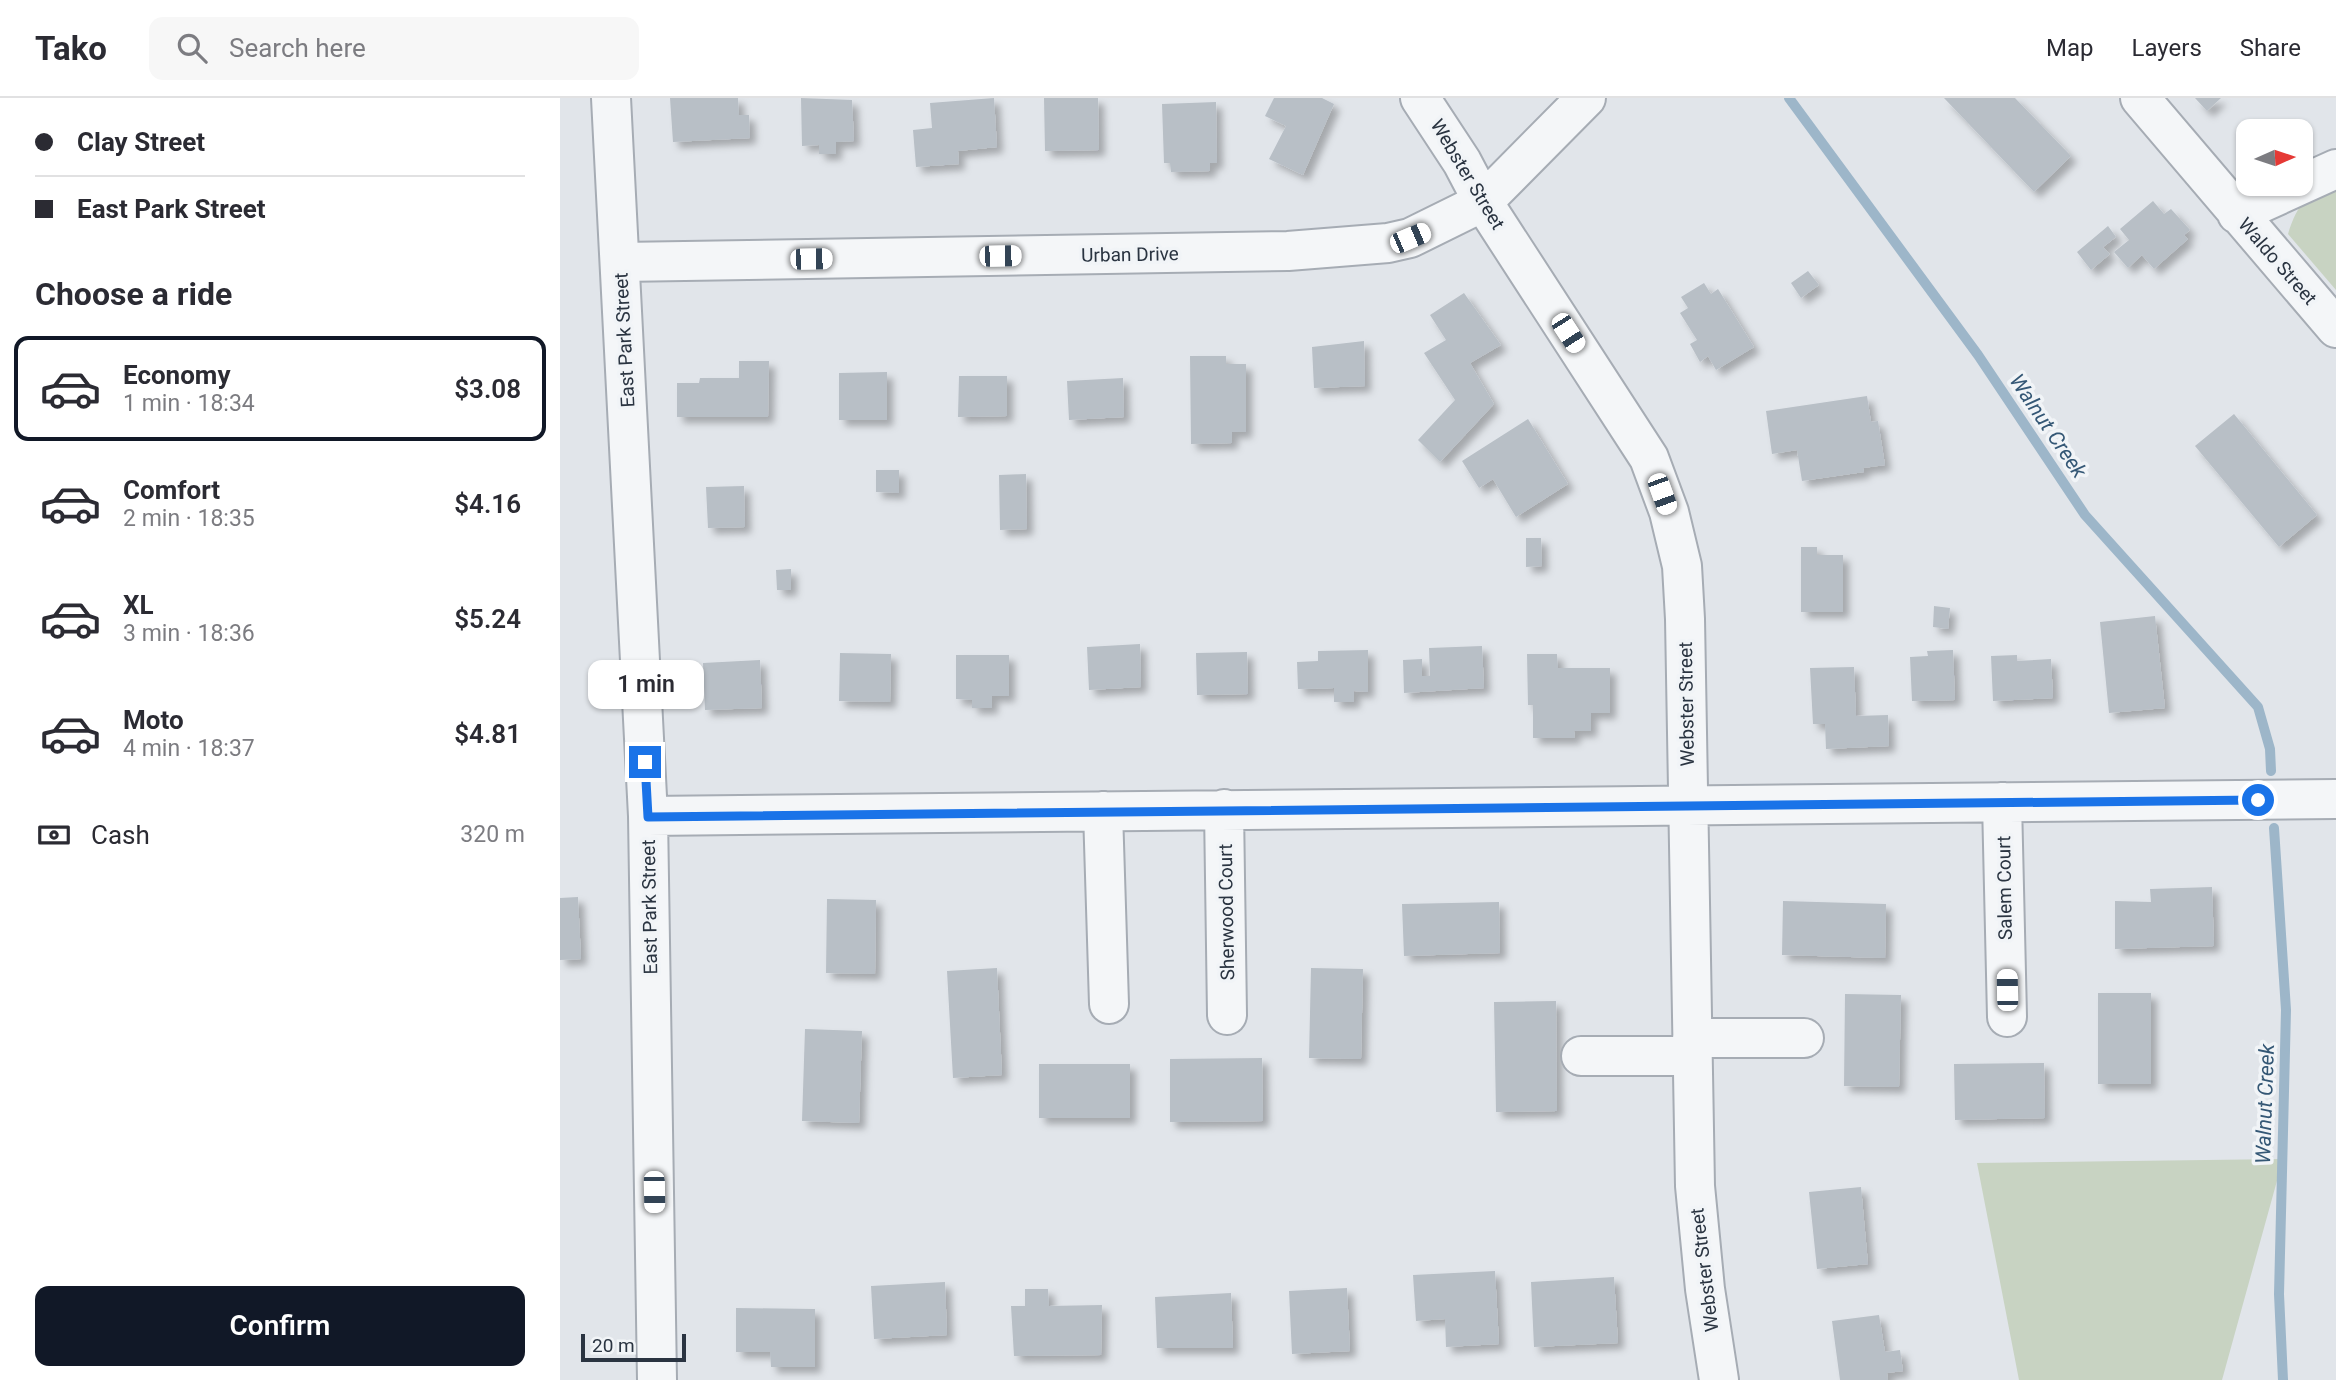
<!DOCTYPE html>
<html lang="en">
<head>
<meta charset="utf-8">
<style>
  :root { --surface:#fff; --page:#f7f7f7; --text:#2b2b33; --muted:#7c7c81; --line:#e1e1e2; --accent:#111827 }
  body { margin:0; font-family:Roboto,sans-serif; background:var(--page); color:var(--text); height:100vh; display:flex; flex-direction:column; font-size:26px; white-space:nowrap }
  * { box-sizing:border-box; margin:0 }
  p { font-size:23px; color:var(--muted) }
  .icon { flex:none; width:38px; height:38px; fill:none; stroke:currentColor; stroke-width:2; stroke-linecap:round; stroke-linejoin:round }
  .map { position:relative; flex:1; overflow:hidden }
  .drawer { display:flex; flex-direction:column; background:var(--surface); width:560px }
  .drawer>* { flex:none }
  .banner { display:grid; align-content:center; height:154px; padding:0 35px; background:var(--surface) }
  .needle { width:46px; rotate:87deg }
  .controls { position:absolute; left:1676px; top:21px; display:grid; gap:14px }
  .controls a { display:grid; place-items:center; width:77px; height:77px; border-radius:14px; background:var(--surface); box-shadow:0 2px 5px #0004; font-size:35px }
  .scale { position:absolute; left:21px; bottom:18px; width:105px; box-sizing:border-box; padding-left:7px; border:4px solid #2a3441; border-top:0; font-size:19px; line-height:24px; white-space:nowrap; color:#2a3441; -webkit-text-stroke:5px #f1f4f7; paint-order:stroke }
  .end { position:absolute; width:32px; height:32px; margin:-16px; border:9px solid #1a73e8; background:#fff; box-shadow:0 0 0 4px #fff }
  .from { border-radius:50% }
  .bubble { position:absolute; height:49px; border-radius:14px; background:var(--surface); box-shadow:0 2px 5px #0004; font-size:23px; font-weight:600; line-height:49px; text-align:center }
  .car { position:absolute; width:21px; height:42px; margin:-21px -10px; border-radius:9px; box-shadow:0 0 5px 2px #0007; background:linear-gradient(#fff 24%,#345 0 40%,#fff 0 76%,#345 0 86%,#fff 0) }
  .banner b { display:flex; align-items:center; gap:24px; height:66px; font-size:26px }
  .banner b+b { border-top:2px solid var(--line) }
  .banner i { width:18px; height:18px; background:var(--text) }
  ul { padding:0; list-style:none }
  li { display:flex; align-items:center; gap:21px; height:105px; margin:0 14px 10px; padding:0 21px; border:4px solid transparent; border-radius:14px }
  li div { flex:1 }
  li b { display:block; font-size:26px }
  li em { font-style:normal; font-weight:600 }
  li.selected { border-color:var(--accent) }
  li>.icon { width:63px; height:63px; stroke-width:1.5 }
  h2 { padding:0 35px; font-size:32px; line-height:84px }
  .pay { display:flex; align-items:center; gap:18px; height:77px; padding:0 35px; font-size:26px }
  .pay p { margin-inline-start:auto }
  .cta { display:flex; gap:14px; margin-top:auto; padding:14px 35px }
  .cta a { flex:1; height:80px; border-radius:14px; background:var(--accent); color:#fff; font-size:28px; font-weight:600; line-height:80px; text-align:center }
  header { display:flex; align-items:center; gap:42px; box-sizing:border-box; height:98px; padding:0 35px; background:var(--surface); border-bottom:2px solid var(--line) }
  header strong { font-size:33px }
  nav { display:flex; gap:38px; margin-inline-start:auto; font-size:24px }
  .search { width:490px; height:63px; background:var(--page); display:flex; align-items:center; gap:18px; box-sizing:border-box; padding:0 24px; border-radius:14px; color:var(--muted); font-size:26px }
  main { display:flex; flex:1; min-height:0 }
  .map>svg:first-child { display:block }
  .green { fill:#c8d3c2 }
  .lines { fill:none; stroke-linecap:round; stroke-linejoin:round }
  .stream { stroke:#9db6c9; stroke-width:10 }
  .building { fill:#b8bfc6; filter:url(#shadow) }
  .minor-casing { stroke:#a6acb4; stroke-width:42 }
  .minor { stroke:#f4f6f8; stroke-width:38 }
  .route { stroke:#1a73e8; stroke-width:9 }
  .labels { text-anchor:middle; stroke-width:7; stroke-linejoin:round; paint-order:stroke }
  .street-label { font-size:19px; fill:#2a3441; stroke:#f1f4f7 }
  .water-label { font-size:21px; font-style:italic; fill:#345775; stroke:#f1f4f7 }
</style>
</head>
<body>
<header>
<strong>Tako</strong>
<div class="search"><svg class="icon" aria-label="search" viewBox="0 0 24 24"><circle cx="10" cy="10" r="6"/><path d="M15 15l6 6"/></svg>Search here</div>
<nav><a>Map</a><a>Layers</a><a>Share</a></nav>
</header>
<main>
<section class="drawer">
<div class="banner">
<b><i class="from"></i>Clay Street</b>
<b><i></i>East Park Street</b>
</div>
<h2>Choose a ride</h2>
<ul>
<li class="selected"><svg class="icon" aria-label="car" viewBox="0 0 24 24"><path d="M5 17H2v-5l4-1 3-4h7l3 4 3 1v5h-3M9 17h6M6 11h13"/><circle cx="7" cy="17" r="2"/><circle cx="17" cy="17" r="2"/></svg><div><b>Economy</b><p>1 min · 18:34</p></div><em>$3.08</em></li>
<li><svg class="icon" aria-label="car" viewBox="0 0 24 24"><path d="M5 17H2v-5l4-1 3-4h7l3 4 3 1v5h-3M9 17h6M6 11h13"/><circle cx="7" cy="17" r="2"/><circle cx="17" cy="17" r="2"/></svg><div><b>Comfort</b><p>2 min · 18:35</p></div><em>$4.16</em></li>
<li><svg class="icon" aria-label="car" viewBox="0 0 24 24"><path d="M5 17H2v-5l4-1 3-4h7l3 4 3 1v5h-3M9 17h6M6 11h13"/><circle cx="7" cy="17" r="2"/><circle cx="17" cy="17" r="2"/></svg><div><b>XL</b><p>3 min · 18:36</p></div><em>$5.24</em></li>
<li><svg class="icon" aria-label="car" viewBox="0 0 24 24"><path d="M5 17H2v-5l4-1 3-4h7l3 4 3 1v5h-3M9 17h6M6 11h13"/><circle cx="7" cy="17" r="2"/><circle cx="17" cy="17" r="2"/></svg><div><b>Moto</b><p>4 min · 18:37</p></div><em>$4.81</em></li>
</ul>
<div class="pay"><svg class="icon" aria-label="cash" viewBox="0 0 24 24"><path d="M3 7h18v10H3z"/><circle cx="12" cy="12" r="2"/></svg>Cash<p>320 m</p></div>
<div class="cta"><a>Confirm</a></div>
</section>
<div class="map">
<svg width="1776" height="1282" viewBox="0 0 1776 1282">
  <defs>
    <filter id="shadow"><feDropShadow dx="6" dy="6" stdDeviation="3.5" flood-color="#0004"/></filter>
  </defs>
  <rect width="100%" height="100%" fill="#e1e5ea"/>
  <path class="green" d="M1776 83V192L1728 136C1738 104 1747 98 1776 83Z
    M1723 1061 1662 1282H1459L1417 1065Z"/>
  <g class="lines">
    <path class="stream" d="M1229 0 1418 257 1525 417 1698 609 1710 651 1711 673
      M1714 730 1726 912 1719 1196 1723 1282"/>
  </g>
  <path class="building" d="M110 0H178L179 17H189L190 40 113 44Z
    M241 0 292 2 294 43 276 44V56H259V47L242 48Z
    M434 0 437 49 398 53 399 66 356 69 353 32 372 30 370 5Z
    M484 0H538L539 52 485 53Z
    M714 0H762L774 6 743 77 709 61 726 28 705 18Z
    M1384 0H1455L1511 58 1474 94Z
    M1635 0H1661L1647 13Z
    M656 4 657 65H650V73L611 74 610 65H604L602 6Z
    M1593 103 1604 116 1611 111 1630 132 1624 137 1628 141 1594 171 1582 157 1568 170 1554 154 1569 142 1560 131Z
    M1548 128 1556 139 1543 149 1550 156 1531 172 1517 154Z
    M1248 173 1259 187 1241 200 1231 185Z
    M1144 185 1151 196 1158 191 1194 249 1156 272 1148 258 1140 264 1130 246 1137 242 1120 215 1128 210 1121 199Z
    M904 195 941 247 910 265 934 306 880 364 858 342 895 302 864 255 886 242 870 217Z
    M804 243 805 288 754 290 752 249Z
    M630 258H666V266H686V334H672V345L631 346Z
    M179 263H209L208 319H117V285H139L140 280H179Z
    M327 274V322H279V275Z
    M399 278H447V318L398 319Z
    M563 280 564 319 509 322 507 283Z
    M1307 298 1311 324 1318 323 1325 367 1303 370 1304 374 1242 383 1237 352 1212 356 1206 313Z
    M1674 316 1757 417 1719 449 1635 348Z
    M968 321 1008 386 956 419 933 381 919 390 902 363Z
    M316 372H339V395L316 394Z
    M466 376 467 431 440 432 439 377Z
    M184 388 185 429 148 430 146 389Z
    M966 440H981L982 468 966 469Z
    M1241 449H1257V457H1283V514H1241Z
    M231 471V492H217L216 472Z
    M1374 508 1390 510 1388 531 1373 529Z
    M1595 518 1605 610 1549 615 1540 524Z
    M580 546 581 589 529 592 527 549Z
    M922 548 924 590 844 595 843 562 862 561V578H870L869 550Z
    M808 552V594L794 593V604H774V590L738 591 737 564 758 563V553Z
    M1393 552 1395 602 1352 603 1350 559 1368 558 1367 553Z
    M687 554 688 596 637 597 636 555Z
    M280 555 331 556 330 604 279 603Z
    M967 556H997L998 570H1050V615H1031V633H1014L1015 640H973V607H968Z
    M396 557H449V598H432V610H412V602L396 601Z
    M1457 557V563L1491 561 1493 600 1433 603 1431 558Z
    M200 562 202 610 145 612 143 565Z
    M1294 569 1296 618 1328 617 1329 648 1266 651 1265 626H1253L1250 570Z
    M1652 789 1654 848 1555 851V803L1591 804 1590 791Z
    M18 799 21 861 0 862V800Z
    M267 801 316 802 315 876 266 875Z
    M1223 803 1326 806 1325 860 1222 857Z
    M939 804 940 855 844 858 842 806Z
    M437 870 442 977 393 980 387 873Z
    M751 870 803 871 801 961 749 960Z
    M1538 895H1591V986H1538Z
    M1285 896 1341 897 1339 989 1284 988Z
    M996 903 997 1013 936 1014 934 904Z
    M245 931 302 933 299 1025 242 1023Z
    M702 960 703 1023 610 1024V961Z
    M1484 965 1485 1020 1395 1022 1394 966Z
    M479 966H570V1020H479Z
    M1301 1089 1308 1166 1257 1171 1249 1094Z
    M935 1173 939 1246 886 1249 885 1221 856 1223 853 1177Z
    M1054 1179 1058 1245 974 1249 971 1184Z
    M385 1184 387 1237 314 1241 311 1188Z
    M787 1190 790 1253 732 1256 729 1193Z
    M465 1191H488L489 1208 542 1207 541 1257 454 1258 451 1208H465Z
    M671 1195 673 1250H597L595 1199Z
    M176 1210 255 1211V1269H211L210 1254H176Z
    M1319 1217 1325 1254 1340 1252 1343 1273 1327 1275 1328 1282H1280L1272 1223Z"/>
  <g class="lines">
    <defs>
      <path id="minor" d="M51 0 88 718 97 1282
        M860 0 902 64 923 104 1089 360 1109 414 1122 468 1125 521 1135 1088 1145 1191 1159 1282
        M1580 0 1776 230
        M1677 116 1776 71
        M61 164 728 153 828 145 850 140 923 104 1026 0
        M1442 704 1447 919
        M664 711 667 917
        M543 713 549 906
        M88 718 1776 701
        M1132 940H1244
        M1021 958H1132"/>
    </defs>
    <use href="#minor" class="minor-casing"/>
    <use href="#minor" class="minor"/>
  </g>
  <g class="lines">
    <path class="route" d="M85 664 88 719 1698 702"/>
  </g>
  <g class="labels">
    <g class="street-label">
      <text transform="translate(908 76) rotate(59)" y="7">Webster Street</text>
      <text transform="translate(570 156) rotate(-1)" y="7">Urban Drive</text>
      <text transform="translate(1718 163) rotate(49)" y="7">Waldo Street</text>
      <text transform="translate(64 242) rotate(-93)" y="7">East Park Street</text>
      <text transform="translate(1126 606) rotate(-91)" y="7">Webster Street</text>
      <text transform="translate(1444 790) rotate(-91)" y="7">Salem Court</text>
      <text transform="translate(89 809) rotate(-91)" y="7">East Park Street</text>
      <text transform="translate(666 814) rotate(-91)" y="7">Sherwood Court</text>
      <text transform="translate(1144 1172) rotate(-97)" y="7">Webster Street</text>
    </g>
    <g class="water-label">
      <text transform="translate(1488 328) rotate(56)" y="7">Walnut Creek</text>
      <text transform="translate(1705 1006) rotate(-88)" y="7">Walnut Creek</text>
    </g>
  </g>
</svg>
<div class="controls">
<a><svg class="needle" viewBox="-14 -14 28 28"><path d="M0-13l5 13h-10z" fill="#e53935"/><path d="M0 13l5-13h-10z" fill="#7c7c81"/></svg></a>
</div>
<div class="scale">20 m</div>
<i class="end from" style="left:1698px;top:702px"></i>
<i class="end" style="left:85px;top:664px"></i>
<div class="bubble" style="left:28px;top:562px;width:116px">1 min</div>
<i class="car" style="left:850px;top:140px;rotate:67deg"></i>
<i class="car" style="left:440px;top:158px;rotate:89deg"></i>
<i class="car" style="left:251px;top:161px;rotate:89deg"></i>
<i class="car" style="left:1008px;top:235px;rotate:147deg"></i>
<i class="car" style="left:1102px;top:396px;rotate:160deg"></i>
<i class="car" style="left:1447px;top:892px;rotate:359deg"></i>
<i class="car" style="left:94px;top:1094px;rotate:179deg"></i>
</div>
</main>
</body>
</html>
